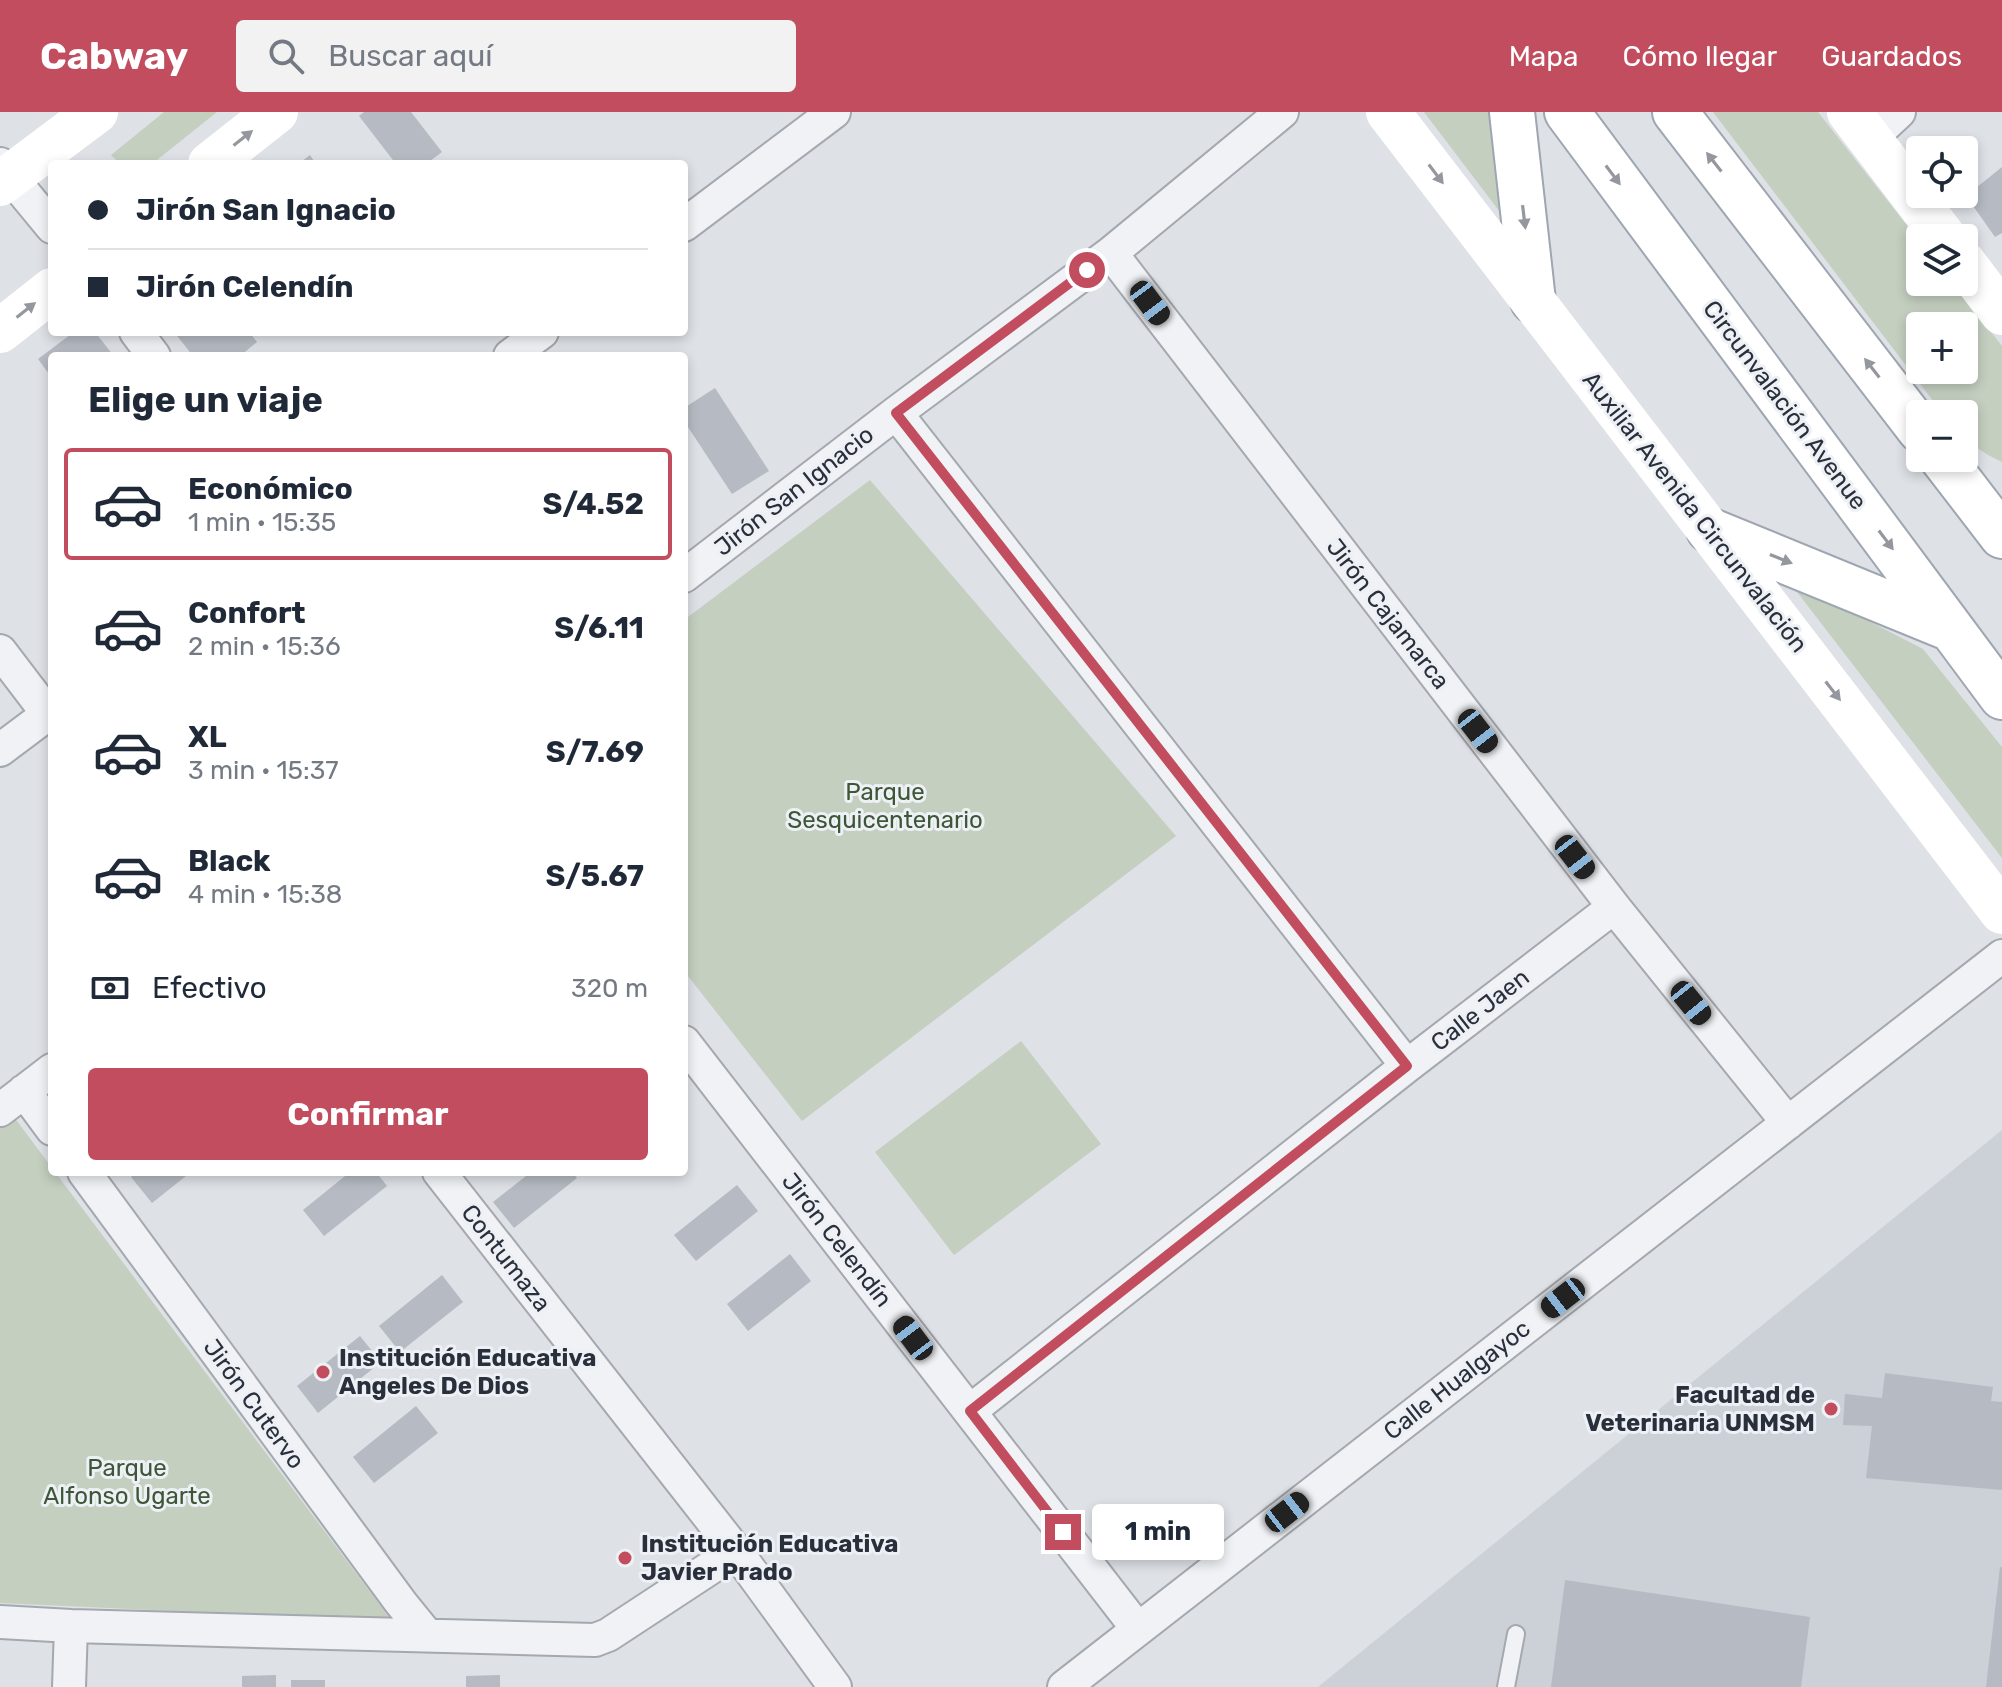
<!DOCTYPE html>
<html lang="es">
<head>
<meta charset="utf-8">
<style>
  :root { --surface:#fff; --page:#f2f2f3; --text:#1f2937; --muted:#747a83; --line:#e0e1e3; --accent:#c14d5e }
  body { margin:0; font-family:Rubik,sans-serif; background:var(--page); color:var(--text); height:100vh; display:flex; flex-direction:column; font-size:30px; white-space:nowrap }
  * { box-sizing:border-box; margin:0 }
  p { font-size:26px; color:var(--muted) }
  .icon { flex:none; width:44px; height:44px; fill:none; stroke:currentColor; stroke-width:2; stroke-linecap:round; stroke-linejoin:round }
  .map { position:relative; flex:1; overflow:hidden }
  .drawer { position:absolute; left:48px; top:240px; width:640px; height:824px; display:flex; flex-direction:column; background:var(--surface); border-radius:8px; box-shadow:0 4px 12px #0003 }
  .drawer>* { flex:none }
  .banner { position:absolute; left:48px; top:48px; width:640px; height:176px; border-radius:8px; box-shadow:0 4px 12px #0003; display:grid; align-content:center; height:176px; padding:0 40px; background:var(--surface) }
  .buttons { position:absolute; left:1906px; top:24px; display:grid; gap:16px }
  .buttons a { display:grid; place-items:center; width:72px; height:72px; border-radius:8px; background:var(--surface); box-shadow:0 4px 12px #0003; font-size:40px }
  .end { position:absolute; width:36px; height:36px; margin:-18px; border:10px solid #c14d5e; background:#fff; box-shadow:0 0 0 4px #fff }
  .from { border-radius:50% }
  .bubble { position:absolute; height:56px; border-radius:8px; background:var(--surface); box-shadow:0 4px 12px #0003; font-size:26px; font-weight:700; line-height:56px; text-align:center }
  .car { position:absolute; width:24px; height:48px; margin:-24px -12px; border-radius:10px; box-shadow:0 0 6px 2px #0007; background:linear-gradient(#222 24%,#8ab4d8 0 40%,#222 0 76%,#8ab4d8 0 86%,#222 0) }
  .banner b { display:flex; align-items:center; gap:28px; height:76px; font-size:30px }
  .banner b+b { border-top:2px solid var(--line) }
  .banner i { width:20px; height:20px; background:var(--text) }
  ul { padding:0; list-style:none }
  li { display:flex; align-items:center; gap:24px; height:112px; margin:0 16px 12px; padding:0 24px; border:4px solid transparent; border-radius:8px }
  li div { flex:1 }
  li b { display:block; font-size:30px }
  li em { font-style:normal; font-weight:700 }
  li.active { border-color:var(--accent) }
  li>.icon { width:72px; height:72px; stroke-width:1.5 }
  h2 { padding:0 40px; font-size:36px; line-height:96px }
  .pay { display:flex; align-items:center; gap:20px; height:88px; padding:0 40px; font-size:30px }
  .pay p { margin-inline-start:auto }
  .action { display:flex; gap:16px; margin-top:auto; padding:16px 40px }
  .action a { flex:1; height:92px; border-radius:8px; background:var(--accent); color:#fff; font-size:32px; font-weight:700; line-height:92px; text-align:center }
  header { display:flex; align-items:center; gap:48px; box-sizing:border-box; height:112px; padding:0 40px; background:var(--accent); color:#fff }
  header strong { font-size:38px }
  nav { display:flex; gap:44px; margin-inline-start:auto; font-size:28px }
  .search { width:560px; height:72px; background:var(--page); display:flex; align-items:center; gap:20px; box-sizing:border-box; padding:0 28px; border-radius:8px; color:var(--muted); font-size:30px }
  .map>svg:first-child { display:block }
  .built { fill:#ccd0d7 }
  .green { fill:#c4cfc0; fill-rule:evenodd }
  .building { fill:#b6bac2 }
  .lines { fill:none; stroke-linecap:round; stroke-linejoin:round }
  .lane-casing { stroke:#a4a8af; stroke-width:20 }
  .street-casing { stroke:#a4a8af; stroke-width:36 }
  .primary-casing { stroke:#9ea6b1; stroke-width:48 }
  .lane { stroke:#f0f2f5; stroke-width:16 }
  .street { stroke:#f0f2f5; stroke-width:32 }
  .secondary { stroke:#fff; stroke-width:44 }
  .primary { stroke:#fff; stroke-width:44 }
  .oneway { fill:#94979d }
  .route { stroke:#c14d5e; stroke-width:10 }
  .poi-dot { fill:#c14d5e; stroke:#edf0f4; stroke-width:3 }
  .labels { text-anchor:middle; stroke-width:6; stroke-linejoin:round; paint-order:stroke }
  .street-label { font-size:24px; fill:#292f3b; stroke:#edf0f4 }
  .park-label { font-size:24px; fill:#3d5637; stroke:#edf0f4 }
  .poi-label { font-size:24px; font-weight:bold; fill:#292f3b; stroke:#edf0f4; text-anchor:start }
</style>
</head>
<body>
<header>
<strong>Cabway</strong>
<div class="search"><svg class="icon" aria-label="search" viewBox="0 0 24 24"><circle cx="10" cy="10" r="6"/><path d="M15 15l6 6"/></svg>Buscar aquí</div>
<nav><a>Mapa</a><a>Cómo llegar</a><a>Guardados</a></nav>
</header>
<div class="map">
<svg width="2002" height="1575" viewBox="0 0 2002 1575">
  <rect width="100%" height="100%" fill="#dee1e6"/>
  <path class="built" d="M2002 1018V1575H1318Z"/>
  <path class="green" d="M164 0H217L152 52H120L111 43Z
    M1424 0H1495L1522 129Z
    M1713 0H1818L1920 130V170H1952L2002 234V350L1988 343 1964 327V302H1943ZM1920 214H1964V258H1920Z
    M870 368 1176 724 802 1009 684 859V508Z
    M1787 467 1923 537 2002 635V746Z
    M1021 929 1101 1032 954 1143 875 1040Z
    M11 1001 52 1056V1060H55L392 1509 0 1491V1010Z"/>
  <path class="building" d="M364 0H411L442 40 426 52H396L359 4Z
    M310 43 316 52H298Z
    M2002 55V121L1995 125 1966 84Z
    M74 220H95L113 243 52 244V266L38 247Z
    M174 220H249L257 230 240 244H193Z
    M715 276 769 359 732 382 684 309V296Z
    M137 1060H191L152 1091 131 1065Z
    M350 1060H376L387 1074 324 1124 303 1098Z
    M531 1060H572L577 1066 514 1116 493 1090Z
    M737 1073 758 1099 696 1149 674 1123Z
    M790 1142 811 1169 748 1219 727 1192Z
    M442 1163 463 1190 400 1240 379 1214Z
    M360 1224 381 1250 318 1301 297 1274Z
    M1885 1261 1993 1275 1991 1289 2002 1290V1378L1866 1366 1872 1314 1843 1313 1845 1282 1882 1286Z
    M416 1294 438 1321 374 1371 353 1345Z
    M2000 1455H2002V1575H1986Z
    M1565 1468 1810 1505 1801 1575H1551Z
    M276 1563V1575H242V1564Z
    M500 1563V1575H466V1564Z
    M291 1568H325V1575H291Z"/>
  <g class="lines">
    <defs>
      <path id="lane" d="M1506 1575 1516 1522"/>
      <path id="street" d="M1870 27 1899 0
        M0 52 52 115
        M684 113 834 0
        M1111 141 1614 795 1788 1011
        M136 220 154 244
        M510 244 542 220
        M896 301 1407 954
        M684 464 896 301 1111 141 1282 0
        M0 539 48 602
        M0 638 52 599
        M684 930 1137 1516
        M24 979 52 1017
        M0 998 52 958
        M84 1060 401 1491 427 1523
        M439 1060 736 1439 835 1575
        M970 1299 1407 954 1614 795
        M0 1510 71 1514 595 1528 608 1523 736 1439
        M69 1575 71 1514
        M1064 1575 2002 844"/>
      <path id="primary" d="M1512 0 1533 189
        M1567 0 2002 585
        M1675 0 1920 318
        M1942 346 2002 424
        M1709 418 1951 517"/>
    </defs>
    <use href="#lane" class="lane-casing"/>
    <use href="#street" class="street-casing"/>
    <use href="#primary" class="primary-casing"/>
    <use href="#lane" class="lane"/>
    <use href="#street" class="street"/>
    <path class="secondary" d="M1388 0 2002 800
      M1849 0 1945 126
      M210 52 276 0
      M0 72 96 0
      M1964 151 2002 201
      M0 219 52 178"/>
    <use href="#primary" class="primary"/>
  </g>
  <defs><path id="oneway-solid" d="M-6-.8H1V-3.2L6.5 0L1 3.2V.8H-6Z" transform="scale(2)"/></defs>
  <g class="oneway">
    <use href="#oneway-solid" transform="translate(243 26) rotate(-38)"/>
    <use href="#oneway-solid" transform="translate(1714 50) rotate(-128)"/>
    <use href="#oneway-solid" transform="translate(1436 62) rotate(53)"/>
    <use href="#oneway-solid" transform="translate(1613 63) rotate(53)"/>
    <use href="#oneway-solid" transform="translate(1524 105) rotate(83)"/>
    <use href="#oneway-solid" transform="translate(26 198) rotate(-38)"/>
    <use href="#oneway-solid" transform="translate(1872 256) rotate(-128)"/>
    <use href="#oneway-solid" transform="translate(1886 428) rotate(53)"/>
    <use href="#oneway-solid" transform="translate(1781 447) rotate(22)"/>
    <use href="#oneway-solid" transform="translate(1833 579) rotate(52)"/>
  </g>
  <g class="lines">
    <path class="route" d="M1063 1420 970 1299 1407 954 896 301 1087 158"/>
  </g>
  <g class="poi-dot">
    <circle cx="323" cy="1260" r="8"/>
    <circle cx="1831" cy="1297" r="8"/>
    <circle cx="625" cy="1446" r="8"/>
  </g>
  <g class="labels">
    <g class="street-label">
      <text transform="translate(1785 293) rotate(53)" y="8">Circunvalación Avenue</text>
      <text transform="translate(794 379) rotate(-38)" y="8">Jirón San Ignacio</text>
      <text transform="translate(1695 400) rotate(52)" y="8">Auxiliar Avenida Circunvalación</text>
      <text transform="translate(1388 502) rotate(52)" y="8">Jirón Cajamarca</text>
      <text transform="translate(1480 898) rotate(-38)" y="8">Calle Jaen</text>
      <text transform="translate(837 1128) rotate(52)" y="8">Jirón Celendín</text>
      <text transform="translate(506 1146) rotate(52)" y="8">Contumaza</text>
      <text transform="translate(1457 1268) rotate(-38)" y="8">Calle Hualgayoc</text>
      <text transform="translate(254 1292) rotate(54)" y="8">Jirón Cutervo</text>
    </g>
    <g class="park-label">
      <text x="885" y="688">Parque<tspan x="885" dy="28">Sesquicentenario</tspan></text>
      <text x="127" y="1364">Parque<tspan x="127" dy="28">Alfonso Ugarte</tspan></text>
    </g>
    <g class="poi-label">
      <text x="339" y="1254">Institución Educativa<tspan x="339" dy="28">Angeles De Dios</tspan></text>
      <text x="1815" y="1291" text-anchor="end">Facultad de<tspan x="1815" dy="28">Veterinaria UNMSM</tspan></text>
      <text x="641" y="1440">Institución Educativa<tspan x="641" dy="28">Javier Prado</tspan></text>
    </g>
  </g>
</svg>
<div class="buttons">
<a><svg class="icon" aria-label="locate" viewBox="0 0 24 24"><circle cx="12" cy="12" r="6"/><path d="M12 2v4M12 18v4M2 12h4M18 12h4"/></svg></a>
<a><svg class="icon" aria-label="layers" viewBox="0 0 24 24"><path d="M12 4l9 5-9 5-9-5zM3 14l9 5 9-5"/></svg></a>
<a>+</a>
<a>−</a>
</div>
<i class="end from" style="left:1087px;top:158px"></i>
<i class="end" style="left:1063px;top:1420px"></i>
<div class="bubble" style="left:1092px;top:1392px;width:132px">1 min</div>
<i class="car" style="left:1150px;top:191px;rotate:143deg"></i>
<i class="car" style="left:1478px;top:619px;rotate:142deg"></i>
<i class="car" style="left:1575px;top:745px;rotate:142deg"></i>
<i class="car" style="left:1691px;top:891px;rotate:141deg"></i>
<i class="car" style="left:1563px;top:1186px;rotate:232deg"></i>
<i class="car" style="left:913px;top:1226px;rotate:323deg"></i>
<i class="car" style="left:1287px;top:1400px;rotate:52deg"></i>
<div class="banner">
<b><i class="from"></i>Jirón San Ignacio</b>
<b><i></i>Jirón Celendín</b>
</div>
<section class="drawer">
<h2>Elige un viaje</h2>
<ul>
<li class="active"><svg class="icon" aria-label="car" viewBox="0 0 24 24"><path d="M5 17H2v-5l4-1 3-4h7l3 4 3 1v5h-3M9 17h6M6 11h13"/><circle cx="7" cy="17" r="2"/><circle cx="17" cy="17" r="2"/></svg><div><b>Económico</b><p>1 min · 15:35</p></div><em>S/4.52</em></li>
<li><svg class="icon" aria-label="car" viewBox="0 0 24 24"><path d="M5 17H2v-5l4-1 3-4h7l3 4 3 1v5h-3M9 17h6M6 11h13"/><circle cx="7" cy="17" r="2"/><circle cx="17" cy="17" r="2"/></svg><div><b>Confort</b><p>2 min · 15:36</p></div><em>S/6.11</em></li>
<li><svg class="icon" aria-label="car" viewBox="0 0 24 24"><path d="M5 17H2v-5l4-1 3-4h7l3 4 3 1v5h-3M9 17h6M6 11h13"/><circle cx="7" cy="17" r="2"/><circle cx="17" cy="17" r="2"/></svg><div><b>XL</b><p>3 min · 15:37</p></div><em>S/7.69</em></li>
<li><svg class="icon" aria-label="car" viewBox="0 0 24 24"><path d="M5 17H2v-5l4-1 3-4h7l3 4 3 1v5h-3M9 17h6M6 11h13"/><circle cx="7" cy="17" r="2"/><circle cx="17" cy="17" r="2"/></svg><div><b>Black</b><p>4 min · 15:38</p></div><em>S/5.67</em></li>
</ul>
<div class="pay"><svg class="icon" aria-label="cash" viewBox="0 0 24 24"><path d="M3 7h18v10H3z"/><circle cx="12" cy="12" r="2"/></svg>Efectivo<p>320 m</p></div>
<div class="action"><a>Confirmar</a></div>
</section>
</div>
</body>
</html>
